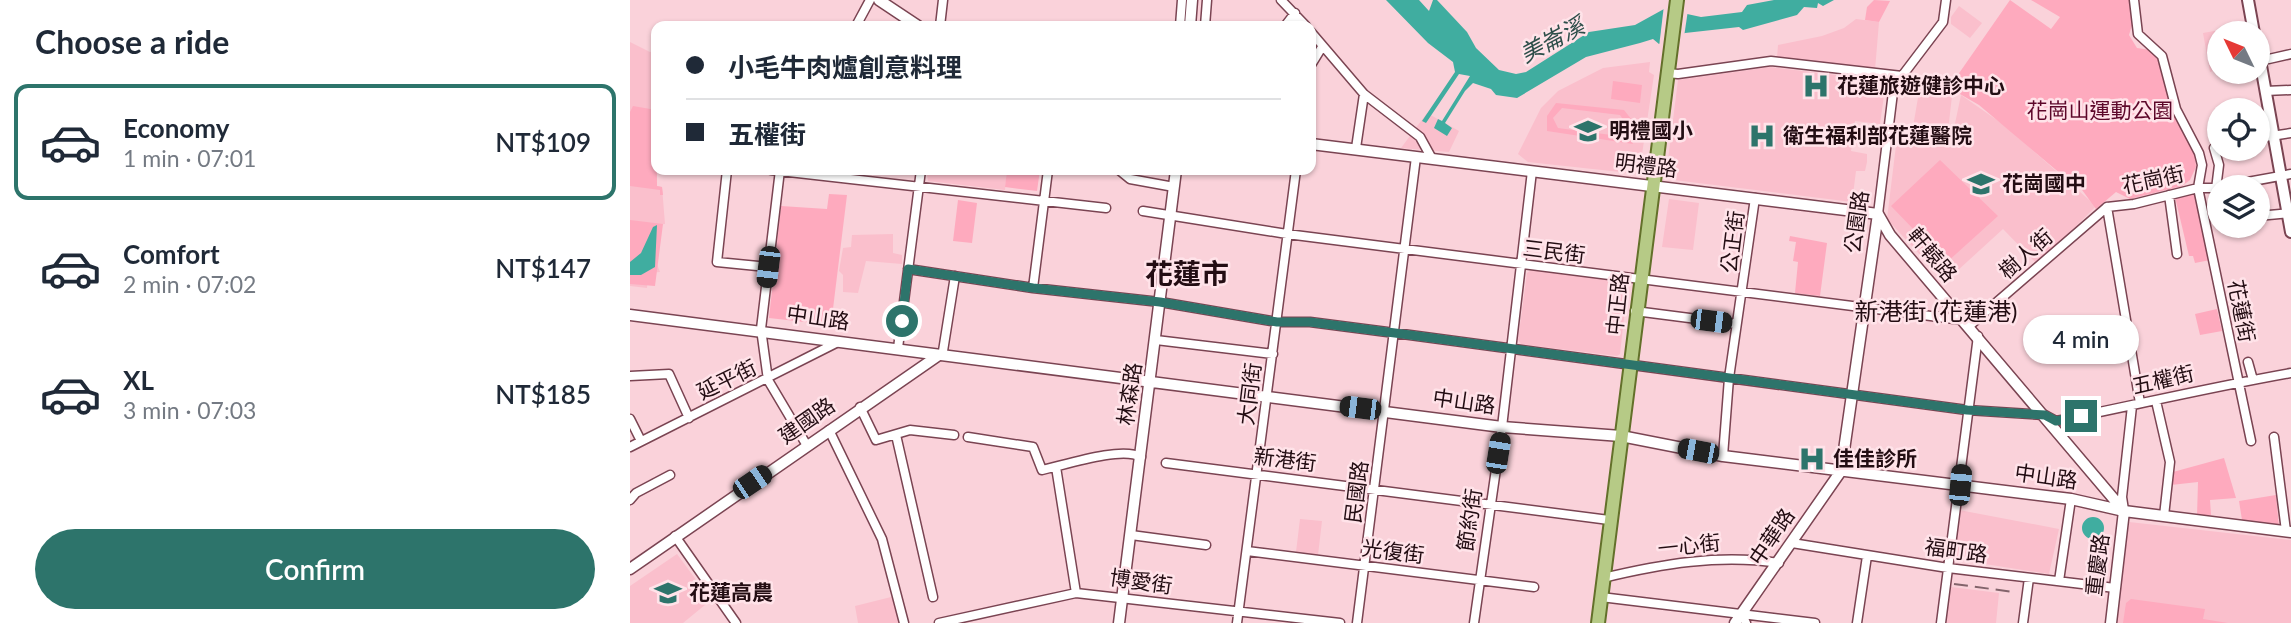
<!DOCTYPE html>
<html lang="en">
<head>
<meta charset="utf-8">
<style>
  :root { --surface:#fff; --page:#f6f6f7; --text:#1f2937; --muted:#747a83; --line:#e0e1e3; --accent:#2d746b }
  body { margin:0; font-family:Lato,"Noto Sans TC",sans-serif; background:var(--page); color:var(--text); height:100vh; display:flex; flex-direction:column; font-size:26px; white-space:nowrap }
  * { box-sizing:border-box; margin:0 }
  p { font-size:23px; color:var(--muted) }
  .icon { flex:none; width:38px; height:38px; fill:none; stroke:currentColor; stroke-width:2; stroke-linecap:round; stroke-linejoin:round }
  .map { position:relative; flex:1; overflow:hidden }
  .details { display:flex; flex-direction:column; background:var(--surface); width:630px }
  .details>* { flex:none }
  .banner { position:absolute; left:21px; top:21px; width:665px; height:154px; border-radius:14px; box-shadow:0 2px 5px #0004; display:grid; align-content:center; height:154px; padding:0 35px; background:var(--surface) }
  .needle { width:46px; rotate:313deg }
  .controls { position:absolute; left:1577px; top:21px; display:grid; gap:14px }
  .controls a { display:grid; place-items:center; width:63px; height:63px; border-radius:50%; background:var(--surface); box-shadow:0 2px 5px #0004; font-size:35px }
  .end { position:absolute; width:32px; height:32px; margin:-16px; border:9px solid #2d746b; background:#fff; box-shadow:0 0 0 4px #fff }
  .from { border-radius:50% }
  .bubble { position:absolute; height:49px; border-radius:24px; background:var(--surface); box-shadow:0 2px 5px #0004; font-size:23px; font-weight:600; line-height:49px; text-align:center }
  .car { position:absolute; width:21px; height:42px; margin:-21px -10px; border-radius:9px; box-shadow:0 0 5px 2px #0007; background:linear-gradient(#222 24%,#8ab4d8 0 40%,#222 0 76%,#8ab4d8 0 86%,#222 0) }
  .banner b { display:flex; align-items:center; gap:24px; height:66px; font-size:26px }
  .banner b+b { border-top:2px solid var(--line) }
  .banner i { width:18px; height:18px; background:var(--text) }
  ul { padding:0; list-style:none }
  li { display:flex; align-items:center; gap:21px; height:116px; margin:0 14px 10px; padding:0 21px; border:4px solid transparent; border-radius:14px }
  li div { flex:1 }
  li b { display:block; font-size:26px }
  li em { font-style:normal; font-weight:600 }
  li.selected { border-color:var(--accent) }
  li>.icon { width:63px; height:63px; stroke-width:1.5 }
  h2 { padding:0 35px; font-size:32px; line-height:84px }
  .button { display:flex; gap:14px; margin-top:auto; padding:14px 35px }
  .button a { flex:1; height:80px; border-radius:42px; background:var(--accent); color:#fff; font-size:28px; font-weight:600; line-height:80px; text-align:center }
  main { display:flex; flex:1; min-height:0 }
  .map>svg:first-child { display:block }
  .built { fill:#fabfcc }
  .green { fill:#feaabe; fill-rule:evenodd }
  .water { fill:#40ada0 }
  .pier { fill:#fad2da }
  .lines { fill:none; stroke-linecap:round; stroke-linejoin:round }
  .minor-casing { stroke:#7a4452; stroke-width:11 }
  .tertiary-casing { stroke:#7a4452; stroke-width:13 }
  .secondary-casing { stroke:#7a4452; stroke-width:14 }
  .primary-casing { stroke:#63702a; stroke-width:16 }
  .minor { stroke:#fff; stroke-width:8 }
  .tertiary { stroke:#fff; stroke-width:10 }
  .secondary { stroke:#fff; stroke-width:10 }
  .primary { stroke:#b6ca86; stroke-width:12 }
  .rail { stroke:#82646b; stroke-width:2; stroke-dasharray:14 7; stroke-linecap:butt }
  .route { stroke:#2d746b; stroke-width:9 }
  .labels { text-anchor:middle; stroke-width:5; stroke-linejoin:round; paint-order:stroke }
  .poi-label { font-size:21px; font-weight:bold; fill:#230d13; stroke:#ffe3e9; text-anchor:start }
  .park-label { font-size:21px; fill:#5d072a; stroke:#ffe3e9 }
  .street-label { font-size:21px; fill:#230d13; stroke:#ffe3e9 }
  .water-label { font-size:23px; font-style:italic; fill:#2d4e49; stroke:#ffe3e9 }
  .quarter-label { font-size:24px; fill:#230d13; stroke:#ffe3e9 }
  .district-label { font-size:28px; font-weight:bold; fill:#230d13; stroke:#ffe3e9 }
</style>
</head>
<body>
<main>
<section class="details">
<h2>Choose a ride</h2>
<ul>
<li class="selected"><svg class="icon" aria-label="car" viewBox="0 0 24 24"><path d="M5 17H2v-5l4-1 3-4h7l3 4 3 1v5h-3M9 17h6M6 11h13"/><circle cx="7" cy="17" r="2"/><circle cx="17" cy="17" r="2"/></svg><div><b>Economy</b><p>1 min · 07:01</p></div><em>NT$109</em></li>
<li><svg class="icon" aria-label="car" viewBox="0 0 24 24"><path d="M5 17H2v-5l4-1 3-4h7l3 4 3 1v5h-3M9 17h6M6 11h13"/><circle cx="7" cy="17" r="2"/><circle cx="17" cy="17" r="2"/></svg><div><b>Comfort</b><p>2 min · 07:02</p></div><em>NT$147</em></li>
<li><svg class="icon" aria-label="car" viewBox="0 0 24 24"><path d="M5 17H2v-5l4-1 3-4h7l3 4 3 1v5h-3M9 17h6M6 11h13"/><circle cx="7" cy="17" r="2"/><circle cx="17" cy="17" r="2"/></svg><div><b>XL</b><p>3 min · 07:03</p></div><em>NT$185</em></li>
</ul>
<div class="button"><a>Confirm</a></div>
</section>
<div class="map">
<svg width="1661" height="623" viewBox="0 0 1661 623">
  <rect width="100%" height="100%" fill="#fad2da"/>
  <path class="built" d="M1329 6 1352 23 1340 38 1321 24V17Z
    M1226 19 1249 22 1245 70 1147 58 1148 45 1192 36 1214 28Z
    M1612 26 1613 33H1589V69L1580 72 1573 33Z
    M0 42 20 52 26 51 27 186 32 187 35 224 12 226 30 272 18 273 17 288 0 286Z
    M1020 62 1019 72 1024 75 1009 174 898 162 888 154 911 108 928 91 973 68Z
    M1140 67 1248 80V87L1255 88 1250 124 1225 121 1221 151 1237 154V162L1235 171H1226L1222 202 1044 180 1036 176 1048 80Z
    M1291 80 1323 87 1318 131 1283 127Z
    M1331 95 1374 125 1466 206 1408 265 1373 229 1315 282 1257 219 1268 129 1323 133Z
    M797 113 829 131 819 152 771 148Z
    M296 170H377L375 190 298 181Z
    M1039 199 1069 203 1063 250 1032 247Z
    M263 234V253L272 255V264L236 261 228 293 213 292V275L209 271 213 248 221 247 222 235Z
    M901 270 998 282 990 354 987 356 891 344 888 340 897 273Z
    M1329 510 1429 529 1419 574 1323 559Z
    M670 519 692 521 688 555 666 552Z
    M1499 522 1661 540V623H1486Z
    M47 554 81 600 53 623H0V586Z
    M1321 587 1369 593 1366 623H1316Z
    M265 596 270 623H228L225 606Z"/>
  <path class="green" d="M1244 0 1260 1 1249 22 1235 20 1237 7Z
    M1380 0 1421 29 1430 17 1401 0H1500L1503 22 1499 35 1507 48 1521 50 1532 64 1551 128 1565 156 1566 167 1560 180 1552 186 1500 199 1486 192 1466 209 1447 183 1442 187 1436 179 1433 182 1432 175 1349 105 1323 90 1325 79Z
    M983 81 1012 85 1010 103 981 99Z
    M926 103 994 110 1006 125 1000 137 1003 144 917 131V116ZM932 108 990 115 998 127 989 136 928 128 923 118Z
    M3 106 26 110 27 186 32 187 33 195H30V190L0 186V112Z
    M1310 160 1368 216 1316 263 1261 206Z
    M377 170H410L407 191 375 187Z
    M1566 192 1580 260 1565 263 1563 256H1559L1545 197Z
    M199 194 217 195 201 325 139 318 151 206 197 209Z
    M328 200 347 203 342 243 323 241Z
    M0 220 33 224 25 286 0 284Z
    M1160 236 1197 243 1190 296 1165 293 1168 262 1163 261 1166 242 1159 241Z
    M1587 309 1592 331 1570 335 1565 314Z
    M1594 458 1606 498 1580 500 1581 515 1567 516 1568 482 1541 485 1543 472Z
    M1646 495 1649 527 1612 520 1609 501Z
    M1501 599 1575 609 1573 619 1598 623H1493L1496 603Z"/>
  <path class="water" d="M756 0H789L799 11 803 0H807L837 32 846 48 869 70 886 74 896 72 959 32 1005 25 1034 9 1071 17 1112 12 1117 5 1144 0H1204L1193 6 1188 3 1187 8 1174 7 1167 15 1113 30 1109 27 1055 33 1029 44 1023 39 1010 43 956 57 887 98 866 95 861 89 843 83 835 91 815 123 822 128 817 136 804 128 808 119 812 121 840 76 829 74 796 123 792 121 825 72 823 62 798 43Z
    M27 225 25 267 11 275H0V262L11 253 23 227Z
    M1452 528a11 11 0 1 1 22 0a11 11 0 1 1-22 0Z"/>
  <path class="pier" d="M1034 5 1058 10 1054 37 1029 47Z"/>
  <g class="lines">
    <defs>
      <path id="minor" d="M651 0 676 26
        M1504 0 1508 34 1532 56 1546 109 1569 153 1572 165 1568 188 1621 441
        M226 26 240 0
        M310 26 313 0
        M550 26 552 0
        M575 26 577 0
        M655 26 665 13
        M681 32 734 94 790 137 801 157
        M1630 61 1661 54
        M681 65 692 47
        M1037 73 1048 74 1141 61 1272 76 1313 22 1316 0
        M1635 91 1661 90
        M1628 138 1661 133
        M726 148 734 94
        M97 170 87 262 138 267
        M141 170 476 208
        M150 170 131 329 138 380 176 444
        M489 170 500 179 544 187
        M1590 187 1661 174
        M1586 189 1589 165 1584 148 1589 146
        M1539 195 1547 254
        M1477 207 1510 403
        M1477 207 1504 204 1568 188H1589
        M513 211 657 234 1332 320
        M1248 214 1265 76
        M1628 216 1661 213
        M278 269 403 288 530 302 647 322H680L765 333 1337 410 1415 415 1426 421C1505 405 1582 387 1661 373
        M403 288 418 170
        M1005 311 1106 324
        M1338 327 1477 207
        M526 340 643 354
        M268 348 291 170
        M313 351 325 276
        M1618 362 1623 380
        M0 376 39 374 59 418
        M1526 401 1540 462 1534 516
        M230 407 246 440 280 430 324 435
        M0 419 11 441
        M199 430 252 539 274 623
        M266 435 303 597
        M338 437 403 447 412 470C435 465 491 446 511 457
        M1644 437 1656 531
        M0 447 208 342
        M1093 456 1099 378 1125 198
        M536 463 979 520
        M426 467 446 593
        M0 500 6 493 40 475
        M1494 510 1492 497 1502 406
        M501 535 576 545
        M45 536 106 623
        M1162 543 1318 568 1485 588
        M617 551 904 587
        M973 578C1031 564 1089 554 1149 563
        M1429 581 1441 499
        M971 597 1185 623
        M1112 614 1116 623
        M309 623 446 593 710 623
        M607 623 666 170
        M727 623 786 157
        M844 623 872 427 902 171
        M1227 623 1237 556
        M1311 623 1348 336
        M1393 623 1399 578"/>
      <path id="tertiary" d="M249 0 288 26
        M560 26 562 0
        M681 144 1248 214
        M1248 214 1260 235 1494 511
        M0 315 872 427 991 436 1093 456 1441 499 1494 511 1661 532
        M0 569 309 355
        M489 623 546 170
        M1105 623 1211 471 1248 214
        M1481 623 1494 511"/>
      <path id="secondary" d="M1618 0 1624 33
        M1628 49 1661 232"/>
      <path id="primary" d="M968 623 1047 0"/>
    </defs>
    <use href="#minor" class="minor-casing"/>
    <use href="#tertiary" class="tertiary-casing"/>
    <use href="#secondary" class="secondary-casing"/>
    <use href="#primary" class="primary-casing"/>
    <use href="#minor" class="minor"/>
    <use href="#tertiary" class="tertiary"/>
    <use href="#secondary" class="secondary"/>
    <use href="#primary" class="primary"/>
    <path class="rail" d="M1324 584 1384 592"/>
  </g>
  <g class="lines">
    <path class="route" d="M272 321 278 269 403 288 530 302 647 322H680L765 333 1337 410 1415 415 1426 421 1451 416"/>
  </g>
  <defs>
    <symbol id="hospital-bare" viewBox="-9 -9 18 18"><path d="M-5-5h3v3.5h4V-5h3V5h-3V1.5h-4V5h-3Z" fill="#2d746b" stroke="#ffe3e9" stroke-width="2.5" paint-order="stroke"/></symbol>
    <symbol id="school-bare" viewBox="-9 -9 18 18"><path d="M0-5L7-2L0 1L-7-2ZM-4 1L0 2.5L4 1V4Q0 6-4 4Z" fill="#2d746b" stroke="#ffe3e9" stroke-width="2.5" paint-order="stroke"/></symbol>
  </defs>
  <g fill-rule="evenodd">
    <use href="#hospital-bare" x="1167" y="67" width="38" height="38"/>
    <use href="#school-bare" x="939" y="112" width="38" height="38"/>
    <use href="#hospital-bare" x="1113" y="117" width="38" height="38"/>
    <use href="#school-bare" x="1332" y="165" width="38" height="38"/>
    <use href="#hospital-bare" x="1163" y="440" width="38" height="38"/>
    <use href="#school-bare" x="19" y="574" width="38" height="38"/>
  </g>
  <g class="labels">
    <g class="poi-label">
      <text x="1207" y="93">花蓮旅遊健診中心</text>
      <text x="979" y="138">明禮國小</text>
      <text x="1153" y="143">衛生福利部花蓮醫院</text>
      <text x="1372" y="191">花崗國中</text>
      <text x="1203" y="466">佳佳診所</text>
      <text x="59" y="600">花蓮高農</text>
    </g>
    <g class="park-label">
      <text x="1470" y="118">花崗山運動公園</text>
    </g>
    <g class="street-label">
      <text transform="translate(1016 166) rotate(7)" y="7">明禮路</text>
      <text transform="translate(1523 180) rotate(-12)" y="7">花崗街</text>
      <text transform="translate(1227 222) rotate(-82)" y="7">公園路</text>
      <text transform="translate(1103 242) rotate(-83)" y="7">公正街</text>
      <text transform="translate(924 252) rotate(7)" y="7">三民街</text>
      <text transform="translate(1396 254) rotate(-41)" y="7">樹人街</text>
      <text transform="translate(1302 255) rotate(50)" y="7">軒轅路</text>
      <text transform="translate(988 304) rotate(-84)" y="7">中正路</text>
      <text transform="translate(1611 311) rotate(79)" y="7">花蓮街</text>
      <text transform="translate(188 318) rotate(8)" y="7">中山路</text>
      <text transform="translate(97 380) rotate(-26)" y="7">延平街</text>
      <text transform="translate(1533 380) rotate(-13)" y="7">五權街</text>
      <text transform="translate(500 394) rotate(-82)" y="7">林森路</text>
      <text transform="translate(620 394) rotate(-83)" y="7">大同街</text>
      <text transform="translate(834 402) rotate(8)" y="7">中山路</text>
      <text transform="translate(177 421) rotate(-35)" y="7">建國路</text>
      <text transform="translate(655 460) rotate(7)" y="7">新港街</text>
      <text transform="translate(1416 477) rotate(8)" y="7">中山路</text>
      <text transform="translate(727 492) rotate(-83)" y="7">民國路</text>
      <text transform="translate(840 520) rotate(-82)" y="7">節約街</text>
      <text transform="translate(1142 537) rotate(-56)" y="7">中華路</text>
      <text transform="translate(1059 546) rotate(-6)" y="7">一心街</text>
      <text transform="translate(1326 551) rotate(8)" y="7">福町路</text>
      <text transform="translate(763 552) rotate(7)" y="7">光復街</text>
      <text transform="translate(1468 565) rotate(-83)" y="7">重慶路</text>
      <text transform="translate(511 582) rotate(8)" y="7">博愛街</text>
    </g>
    <g class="water-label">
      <text transform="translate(922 40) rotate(-28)" y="8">美崙溪</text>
    </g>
    <g class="quarter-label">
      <text x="1306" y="320">新港街 (花蓮港)</text>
    </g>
    <g class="district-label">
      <text x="557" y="284">花蓮市</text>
    </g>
  </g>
</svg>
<div class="controls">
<a><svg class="needle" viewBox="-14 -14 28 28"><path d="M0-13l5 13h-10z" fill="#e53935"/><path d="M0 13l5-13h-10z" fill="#747a83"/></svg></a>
<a><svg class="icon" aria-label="locate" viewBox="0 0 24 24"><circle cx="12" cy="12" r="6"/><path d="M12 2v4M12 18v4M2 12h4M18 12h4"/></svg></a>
<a><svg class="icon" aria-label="layers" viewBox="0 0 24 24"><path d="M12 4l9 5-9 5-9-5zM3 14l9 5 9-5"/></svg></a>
</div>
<i class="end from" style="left:272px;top:321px"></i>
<i class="end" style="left:1451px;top:416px"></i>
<div class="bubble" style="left:1393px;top:315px;width:116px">4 min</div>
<i class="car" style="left:138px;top:267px;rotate:187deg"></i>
<i class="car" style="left:1081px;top:321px;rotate:97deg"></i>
<i class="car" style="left:730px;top:408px;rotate:277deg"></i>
<i class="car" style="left:1068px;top:451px;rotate:281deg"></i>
<i class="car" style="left:868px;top:453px;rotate:9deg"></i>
<i class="car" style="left:122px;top:482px;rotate:56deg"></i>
<i class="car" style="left:1330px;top:485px;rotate:5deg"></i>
<div class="banner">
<b><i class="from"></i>小毛牛肉爐創意料理</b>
<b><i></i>五權街</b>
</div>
</div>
</main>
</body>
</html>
